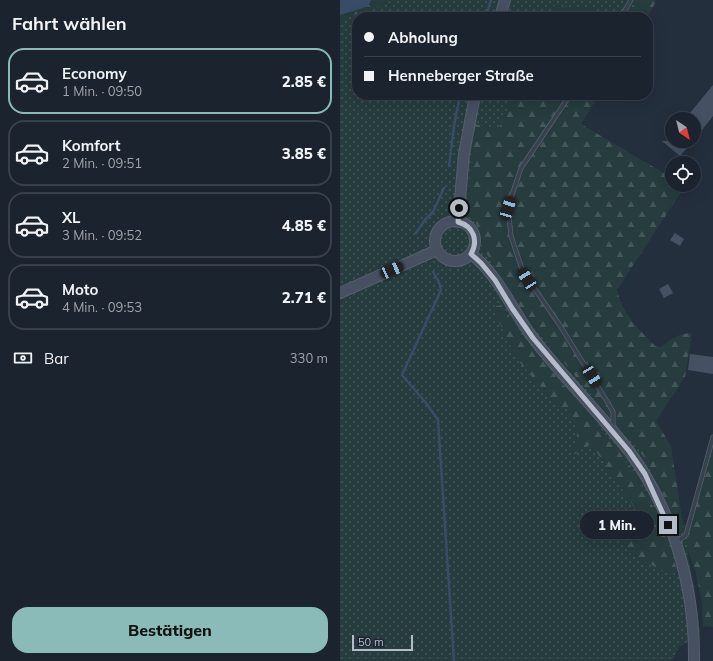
<!DOCTYPE html>
<html lang="de">
<head>
<meta charset="utf-8">
<style>
  :root { --surface:#1b232e; --page:#282f3a; --text:#f1f3f6; --muted:#a0a4aa; --line:#39404a; --accent:#8bbbb9 }
  body { margin:0; font-family:Mulish,sans-serif; background:var(--page); color:var(--text); height:100vh; display:flex; flex-direction:column; font-size:15px; white-space:nowrap }
  * { box-sizing:border-box; margin:0 }
  p { font-size:13px; color:var(--muted) }
  .icon { flex:none; width:22px; height:22px; fill:none; stroke:currentColor; stroke-width:2; stroke-linecap:round; stroke-linejoin:round }
  .map { position:relative; flex:1; overflow:hidden }
  .drawer { display:flex; flex-direction:column; background:var(--surface); width:340px }
  .drawer>* { flex:none }
  .banner { position:absolute; left:12px; top:12px; width:301px; height:88px; border-radius:16px; box-shadow:0 4px 16px #0002,0 0 0 1px var(--line); display:grid; align-content:center; height:88px; padding:0 12px; background:var(--surface) }
  .needle { width:26px; rotate:145deg }
  .controls { position:absolute; left:325px; top:112px; display:grid; gap:8px }
  .controls a { display:grid; place-items:center; width:36px; height:36px; border-radius:50%; background:var(--surface); box-shadow:0 4px 16px #0002,0 0 0 1px var(--line); font-size:20px }
  .scale { position:absolute; left:12px; bottom:10px; width:61px; box-sizing:border-box; padding-left:4px; border:2px solid #b4bcc9; border-top:0; font-size:11px; line-height:14px; white-space:nowrap; color:#b4bcc9; -webkit-text-stroke:3px #1d2633; paint-order:stroke }
  .end { position:absolute; width:18px; height:18px; margin:-9px; border:5px solid #b4bcc9; background:#111; box-shadow:0 0 0 2px #111 }
  .from { border-radius:50% }
  .bubble { position:absolute; height:28px; border-radius:14px; background:var(--surface); box-shadow:0 4px 16px #0002,0 0 0 1px var(--line); font-size:13px; font-weight:800; line-height:28px; text-align:center }
  .car { position:absolute; width:12px; height:24px; margin:-12px -6px; border-radius:5px; box-shadow:0 0 3px 1px #0007; background:linear-gradient(#222 24%,#8ab4d8 0 40%,#222 0 76%,#8ab4d8 0 86%,#222 0) }
  .banner b { display:flex; align-items:center; gap:14px; height:38px; font-size:15px }
  .banner b+b { border-top:1px solid var(--line) }
  .banner i { width:10px; height:10px; background:var(--text) }
  ul { padding:0; list-style:none }
  li { display:flex; align-items:center; gap:12px; height:66px; margin:0 8px 6px; padding:0 4px; border:2px solid var(--line); border-radius:16px }
  li div { flex:1 }
  li b { display:block; font-size:15px }
  li em { font-style:normal; font-weight:800 }
  li.on { border-color:var(--accent) }
  li>.icon { width:36px; height:36px; stroke-width:1.5 }
  h2 { padding:0 12px; font-size:18px; line-height:48px }
  .pay { display:flex; align-items:center; gap:10px; height:44px; padding:0 12px; font-size:15px }
  .pay p { margin-inline-start:auto }
  .cta { display:flex; gap:8px; margin-top:auto; padding:8px 12px }
  .cta a { flex:1; height:46px; border-radius:16px; background:var(--accent); color:#111; font-size:16px; font-weight:800; line-height:46px; text-align:center }
  main { display:flex; flex:1; min-height:0 }
  .map>svg:first-child { display:block }
  .grass { fill:url(#grass-dots) }
  .forest { fill:url(#forest-firs) }
  .lines { fill:none; stroke-linecap:round; stroke-linejoin:round }
  .stream { stroke:#394c67; stroke-width:2.5 }
  .river { stroke:#394c67; stroke-width:15 }
  .building { fill:#455162 }
  .service-casing { stroke:#565f6c; stroke-width:5 }
  .secondary-casing { stroke:#565f6c; stroke-width:12 }
  .service { stroke:#38414e; stroke-width:3.5 }
  .secondary { stroke:#465061; stroke-width:10 }
  .route { stroke:#b4bcc9; stroke-width:5 }
</style>
</head>
<body>
<main>
<section class="drawer">
<h2>Fahrt wählen</h2>
<ul>
<li class="on"><svg class="icon" aria-label="car" viewBox="0 0 24 24"><path d="M5 17H2v-5l4-1 3-4h7l3 4 3 1v5h-3M9 17h6M6 11h13"/><circle cx="7" cy="17" r="2"/><circle cx="17" cy="17" r="2"/></svg><div><b>Economy</b><p>1 Min. · 09:50</p></div><em>2.85 €</em></li>
<li><svg class="icon" aria-label="car" viewBox="0 0 24 24"><path d="M5 17H2v-5l4-1 3-4h7l3 4 3 1v5h-3M9 17h6M6 11h13"/><circle cx="7" cy="17" r="2"/><circle cx="17" cy="17" r="2"/></svg><div><b>Komfort</b><p>2 Min. · 09:51</p></div><em>3.85 €</em></li>
<li><svg class="icon" aria-label="car" viewBox="0 0 24 24"><path d="M5 17H2v-5l4-1 3-4h7l3 4 3 1v5h-3M9 17h6M6 11h13"/><circle cx="7" cy="17" r="2"/><circle cx="17" cy="17" r="2"/></svg><div><b>XL</b><p>3 Min. · 09:52</p></div><em>4.85 €</em></li>
<li><svg class="icon" aria-label="car" viewBox="0 0 24 24"><path d="M5 17H2v-5l4-1 3-4h7l3 4 3 1v5h-3M9 17h6M6 11h13"/><circle cx="7" cy="17" r="2"/><circle cx="17" cy="17" r="2"/></svg><div><b>Moto</b><p>4 Min. · 09:53</p></div><em>2.71 €</em></li>
</ul>
<div class="pay"><svg class="icon" aria-label="cash" viewBox="0 0 24 24"><path d="M3 7h18v10H3z"/><circle cx="12" cy="12" r="2"/></svg>Bar<p>330 m</p></div>
<div class="cta"><a>Bestätigen</a></div>
</section>
<div class="map">
<svg width="373" height="661" viewBox="0 0 373 661">
  <defs>
    <pattern id="grass-dots" width="8" height="8" patternUnits="userSpaceOnUse"><rect width="8" height="8" fill="#263c3f"/><path d="M2 2h.1M6 6h.1" fill="none" stroke="#435659" stroke-width="1.8" stroke-linecap="round"/></pattern>
    <pattern id="forest-firs" width="22" height="20" patternUnits="userSpaceOnUse"><rect width="22" height="20" fill="#263c3f"/><path d="M5 1l3.5 6h-7zM16 11l3.5 6h-7z" fill="#435659"/></pattern>
  </defs>
  <rect width="100%" height="100%" fill="#242f3e"/>
  <path class="grass" d="M0 0H296L285 17H274L245 8 214 6 209 17H17V95H174L158 130 135 124C130 155 129 185 130 217 139 226 142 233 142 246L178 306 192 325 269 416C304 444 320 488 337 529L352 520 348 555 354 586 360 634 339 647 332 661H0Z"/>
  <path class="forest" d="M0 0H56L0 20Z
    M296 0H317L307 17H285Z
    M214 6 245 8 274 17H209Z
    M174 95H259L241 124 332 178V185L345 186 277 290C282 314 299 329 315 346L321 347C330 340 339 333 352 333L345 377 316 421 331 446 343 526 337 529C320 488 304 444 269 416L192 325 178 306 142 246C142 233 139 226 130 217 129 185 130 155 135 124L158 130Z
    M162 305C170 317 177 329 186 340 220 384 261 424 292 470 312 499 325 534 336 567L328 573 291 555 284 544 301 517 251 444 233 455C232 447 237 443 237 436 238 426 231 416 226 408L217 406 176 358 152 307Z
    M373 446V627L363 626 362 603 356 573 348 551 352 520Z"/>
  <g class="lines">
    <path class="stream" d="M146 17 151 0
      M109 166 114 126 120 95
      M76 233 85 220 93 212 104 188
      M93 272 99 282 101 290 62 375 86 403 98 420 114 661"/>
    <path class="river" d="M0 7 23 0"/>
  </g>
  <path class="building" d="M373 85V116L354 140V119H345Z
    M322 141H353L340 156Z
    M335 233 344 239 340 246 330 240Z
    M328 284 333 293 324 298 319 289Z
    M350 354 373 357V374L348 370Z"/>
  <g class="lines">
    <defs>
      <path id="service" d="M281 17 291 0
        M230 95 181 168 168 207 171 236 183 272 219 324 268 403 273 412V428
        M337 542 346 535 373 437"/>
      <path id="secondary" d="M160 17 165 0
        M95 241a20 20 0 1 1 40 0a20 20 0 1 1-40 0Z
        M118 222 124 154 135 95
        M131 254C159 275 172 311 193 338 223 377 259 412 289 451 333 510 355 588 354 661
        M0 293 97 250"/>
    </defs>
    <use href="#service" class="service-casing"/>
    <use href="#secondary" class="secondary-casing"/>
    <use href="#service" class="service"/>
    <use href="#secondary" class="secondary"/>
  </g>
  <g class="lines">
    <path class="route" d="M119 208 118 222C133 226 139 240 131 254L141 263 155 280 172 308 193 338 289 451 305 474 328 525"/>
  </g>
</svg>
<div class="controls">
<a><svg class="needle" viewBox="-14 -14 28 28"><path d="M0-13l5 13h-10z" fill="#e53935"/><path d="M0 13l5-13h-10z" fill="#a0a4aa"/></svg></a>
<a><svg class="icon" aria-label="locate" viewBox="0 0 24 24"><circle cx="12" cy="12" r="6"/><path d="M12 2v4M12 18v4M2 12h4M18 12h4"/></svg></a>
</div>
<div class="scale">50 m</div>
<i class="end from" style="left:119px;top:208px"></i>
<i class="end" style="left:328px;top:525px"></i>
<div class="bubble" style="left:240px;top:511px;width:74px">1 Min.</div>
<i class="car" style="left:168px;top:208px;rotate:17deg"></i>
<i class="car" style="left:52px;top:270px;rotate:66deg"></i>
<i class="car" style="left:187px;top:279px;rotate:327deg"></i>
<i class="car" style="left:252px;top:376px;rotate:148deg"></i>
<div class="banner">
<b><i class="from"></i>Abholung</b>
<b><i></i>Henneberger Straße</b>
</div>
</div>
</main>
</body>
</html>
